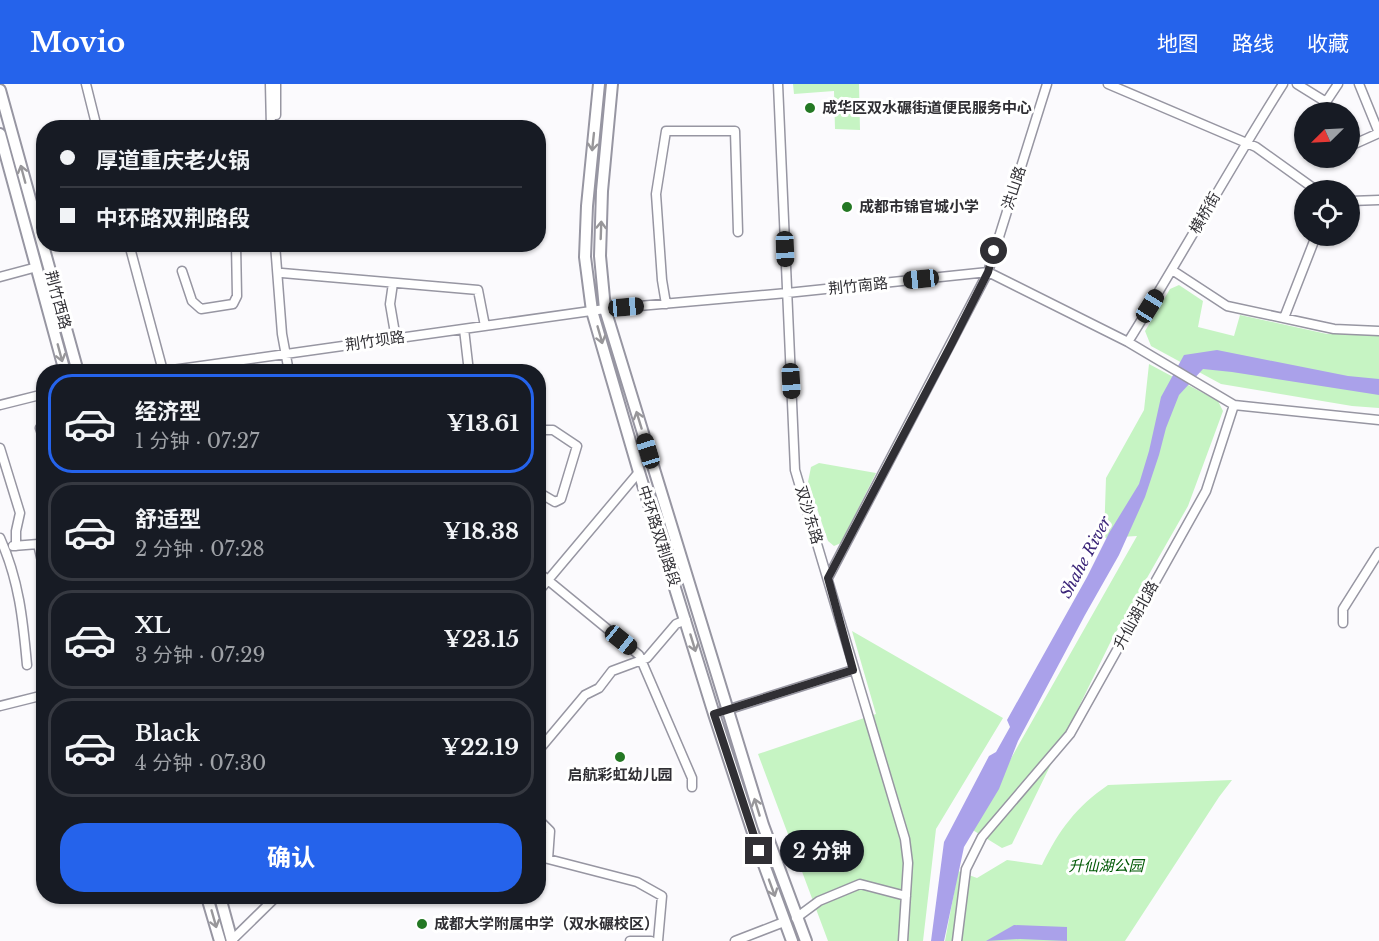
<!DOCTYPE html>
<html lang="zh">
<head>
<meta charset="utf-8">
<style>
  :root { --surface:#171b24; --page:#242831; --text:#f1f3f6; --muted:#9ea1a6; --line:#363941; --accent:#2563eb }
  body { margin:0; font-family:"Libre Baskerville","Noto Sans SC",serif; background:var(--page); color:var(--text); height:100vh; display:flex; flex-direction:column; font-size:22px; white-space:nowrap }
  * { box-sizing:border-box; margin:0 }
  p { font-size:20px; color:var(--muted) }
  .icon { flex:none; width:33px; height:33px; fill:none; stroke:currentColor; stroke-width:2; stroke-linecap:round; stroke-linejoin:round }
  .map { position:relative; flex:1; overflow:hidden }
  .panel { position:absolute; left:36px; top:280px; width:510px; height:540px; display:flex; flex-direction:column; background:var(--surface); border-radius:24px; box-shadow:0 2px 4px #0004 }
  .panel>* { flex:none }
  .guide { position:absolute; left:36px; top:36px; width:510px; height:132px; border-radius:24px; box-shadow:0 2px 4px #0004; display:grid; align-content:center; height:132px; padding:0 24px; background:var(--surface) }
  .needle { width:39px; rotate:246deg }
  .buttons { position:absolute; left:1294px; top:18px; display:grid; gap:12px }
  .buttons a { display:grid; place-items:center; width:66px; height:66px; border-radius:50%; background:var(--surface); box-shadow:0 2px 4px #0004; font-size:30px }
  .end { position:absolute; width:27px; height:27px; margin:-14px; border:8px solid #302f34; background:#fff; box-shadow:0 0 0 3px #fff }
  .from { border-radius:50% }
  .bubble { position:absolute; height:42px; border-radius:21px; background:var(--surface); box-shadow:0 2px 4px #0004; font-size:20px; font-weight:700; line-height:42px; text-align:center }
  .car { position:absolute; width:18px; height:36px; margin:-18px -9px; border-radius:8px; box-shadow:0 0 4px 2px #0007; background:linear-gradient(#222 24%,#8ab4d8 0 40%,#222 0 76%,#8ab4d8 0 86%,#222 0) }
  .guide b { display:flex; align-items:center; gap:21px; height:57px; font-size:22px }
  .guide b+b { border-top:2px solid var(--line) }
  .guide i { width:15px; height:15px; background:var(--text) }
  ul { padding:10px 0 0; list-style:none }
  li { display:flex; align-items:center; gap:18px; height:99px; margin:0 12px 9px; padding:0 12px; border:3px solid var(--line); border-radius:24px }
  li div { flex:1 }
  li b { display:block; font-size:22px }
  li em { font-style:normal; font-weight:700 }
  li.selected { border-color:var(--accent) }
  li>.icon { width:54px; height:54px; stroke-width:1.5 }
  .button { display:flex; gap:12px; margin-top:auto; padding:12px 24px }
  .button a { flex:1; height:69px; border-radius:24px; background:var(--accent); color:#fff; font-size:24px; font-weight:700; line-height:69px; text-align:center }
  header { display:flex; align-items:center; gap:36px; box-sizing:border-box; height:84px; padding:0 30px; background:var(--accent); color:#fff }
  header strong { font-size:28px }
  nav { display:flex; gap:33px; margin-inline-start:auto; font-size:21px }
  .map>svg:first-child { display:block }
  .green { fill:#c6f4c3 }
  .water { fill:#aaa1ea }
  .lines { fill:none; stroke-linecap:round; stroke-linejoin:round }
  .minor-casing { stroke:#9796a2; stroke-width:11 }
  .major-casing { stroke:#9796a2; stroke-width:14 }
  .minor { stroke:#fff; stroke-width:8 }
  .major { stroke:#fff; stroke-width:10 }
  .oneway { stroke:#98979a }
  .route { stroke:#302f34; stroke-width:8 }
  .poi-dot { fill:#247824; stroke:#fff; stroke-width:2 }
  .labels { text-anchor:middle; stroke-width:6; stroke-linejoin:round; paint-order:stroke }
  .poi-label { font-size:15px; font-weight:bold; fill:#302f34; stroke:#fff; text-anchor:start }
  .street-label { font-size:15px; fill:#302f34; stroke:#fff }
  .park-label { font-size:15px; font-style:italic; fill:#005905; stroke:#fff }
  .water-label { font-size:16px; font-style:italic; fill:#3a2478; stroke:#fff }
</style>
</head>
<body>
<header>
<strong>Movio</strong>
<nav><a>地图</a><a>路线</a><a>收藏</a></nav>
</header>
<div class="map">
<svg width="1379" height="857" viewBox="0 0 1379 857">
  <rect width="100%" height="100%" fill="#fbfafd"/>
  <path class="green" d="M793 0H859L860 46 835 45 834 7 794 10Z
    M1179 201 1203 217 1198 243 1234 252 1240 231 1327 250 1379 248V324L1352 322 1221 300 1151 262 1145 247 1170 205Z
    M1149 280 1218 317 1223 327 1188 422 1111 557 1012 760 1002 764 971 745 1137 452 1104 454 1106 394 1144 326Z
    M819 379 876 389 841 459 834 462 828 457 808 398 811 383Z
    M852 547 1003 634 936 745 923 857H828L758 670 876 630Z
    M1232 696 1219 713 1125 857H945L958 787 977 794 1007 776 1042 781C1059 746 1076 723 1108 701Z"/>
  <path class="water" d="M1217 266 1348 292 1379 295V311L1232 288 1203 285 1179 311 1166 344 1159 371 1145 413 1119 471 1085 531 1018 657 999 705 964 763 944 857H931L944 758 989 672 996 668 1010 643 1007 636 1087 493 1109 449 1139 400 1149 367 1161 313 1184 271Z
    M1014 841 1067 843V857L1020 855 986 857Z"/>
  <g class="lines">
    <defs>
      <path id="minor" d="M86 0 97 44
        M270 0 271 44
        M276 0V31
        M778 0 795 386 905 755 908 779 903 857
        M1108 0 1256 63 1316 106
        M1297 0 1326 18 1331 28
        M1326 18 1338 0
        M1350 62 1379 49 1359 0
        M1350 117 1379 116
        M129 160 163 287
        M275 160 282 250 289 288
        M1172 186 1227 222 1334 245 1379 247
        M182 187 192 217 201 225 233 220 237 212 236 160
        M282 189 478 206 485 242
        M0 193 37 183
        M393 199 390 220 396 255
        M666 220 662 196 656 110 666 47H735L738 148
        M1284 234 1316 152
        M464 245 469 288
        M1128 258C1181 173 1229 85 1283 0
        M158 288 605 225 787 209 988 188 1128 258 1234 321 1379 336
        M0 321 44 310
        M40 344 44 356
        M538 346H553L577 362 561 415 555 418 538 408
        M0 364 20 429 16 447V462
        M0 454C19 496 23 536 27 581
        M13 462 38 460 44 486
        M538 488 639 571 692 694V703
        M828 494 988 188 1047 0
        M538 508 639 388
        M1343 539V525L1379 468
        M0 622 44 611
        M714 630 853 586
        M538 667 585 611 599 604 612 587 647 574 676 540 686 536
        M538 735 550 747 548 775 637 798 662 812 658 857
        M796 834 819 817 860 800 906 812
        M231 857 276 813
        M630 857H651
        M735 857 784 838
        M957 857 966 785 982 753 1070 650 1206 407 1234 321"/>
      <path id="major" d="M599 0 587 122 585 173 592 227 639 388 714 630 759 767 792 857
        M612 0 602 107 600 172 605 225 763 741 806 857
        M0 6 78 288
        M0 50 65 288
        M207 813 220 857
        M220 813 232 857"/>
    </defs>
    <use href="#minor" class="minor-casing"/>
    <use href="#major" class="major-casing"/>
    <use href="#minor" class="minor"/>
    <use href="#major" class="major"/>
  </g>
  <defs><path id="oneway-shaft" d="M-6 0H5M1.5-3L5.5 0L1.5 3" fill="none" stroke-width="1.6" stroke-linecap="round" stroke-linejoin="round" transform="scale(1.5)"/></defs>
  <g class="oneway">
    <use href="#oneway-shaft" transform="translate(593 58) rotate(96)"/>
    <use href="#oneway-shaft" transform="translate(23 90) rotate(-105)"/>
    <use href="#oneway-shaft" transform="translate(601 146) rotate(-88)"/>
    <use href="#oneway-shaft" transform="translate(600 251) rotate(74)"/>
    <use href="#oneway-shaft" transform="translate(60 269) rotate(75)"/>
    <use href="#oneway-shaft" transform="translate(639 336) rotate(-107)"/>
    <use href="#oneway-shaft" transform="translate(693 559) rotate(73)"/>
    <use href="#oneway-shaft" transform="translate(757 723) rotate(-107)"/>
    <use href="#oneway-shaft" transform="translate(772 804) rotate(70)"/>
    <use href="#oneway-shaft" transform="translate(214 835) rotate(74)"/>
  </g>
  <g class="lines">
    <path class="route" d="M759 767 714 630 853 586 828 494 951 261 988 188 994 167"/>
  </g>
  <g class="poi-dot">
    <circle cx="810" cy="24" r="6"/>
    <circle cx="847" cy="123" r="6"/>
    <circle cx="620" cy="673" r="6"/>
    <circle cx="422" cy="840" r="6"/>
  </g>
  <g class="labels">
    <g class="poi-label">
      <text x="822" y="29">成华区双水碾街道便民服务中心</text>
      <text x="859" y="128">成都市锦官城小学</text>
      <text x="620" y="696" text-anchor="middle">启航彩虹幼儿园</text>
      <text x="434" y="845">成都大学附属中学（双水碾校区）</text>
    </g>
    <g class="street-label">
      <text transform="translate(1014 104) rotate(-72)" y="5">洪山路</text>
      <text transform="translate(1205 129) rotate(-60)" y="5">横桥街</text>
      <text transform="translate(858 202) rotate(-6)" y="5">荆竹南路</text>
      <text transform="translate(58 216) rotate(75)" y="5">荆竹西路</text>
      <text transform="translate(375 257) rotate(-8)" y="5">荆竹坝路</text>
      <text transform="translate(809 431) rotate(73)" y="5">双沙东路</text>
      <text transform="translate(659 452) rotate(72)" y="5">中环路双荆路段</text>
      <text transform="translate(1136 531) rotate(-61)" y="5">升仙湖北路</text>
    </g>
    <g class="park-label">
      <text x="1106" y="787">升仙湖公园</text>
    </g>
    <g class="water-label">
      <text transform="translate(1085 473) rotate(-62)" y="6">Shahe River</text>
    </g>
  </g>
</svg>
<div class="buttons">
<a><svg class="needle" viewBox="-14 -14 28 28"><path d="M0-13l5 13h-10z" fill="#e53935"/><path d="M0 13l5-13h-10z" fill="#9ea1a6"/></svg></a>
<a><svg class="icon" aria-label="locate" viewBox="0 0 24 24"><circle cx="12" cy="12" r="6"/><path d="M12 2v4M12 18v4M2 12h4M18 12h4"/></svg></a>
</div>
<i class="end from" style="left:994px;top:167px"></i>
<i class="end" style="left:759px;top:767px"></i>
<div class="bubble" style="left:780px;top:746px;width:84px">2 分钟</div>
<i class="car" style="left:785px;top:165px;rotate:178deg"></i>
<i class="car" style="left:921px;top:195px;rotate:264deg"></i>
<i class="car" style="left:1150px;top:222px;rotate:32deg"></i>
<i class="car" style="left:626px;top:223px;rotate:85deg"></i>
<i class="car" style="left:791px;top:297px;rotate:177deg"></i>
<i class="car" style="left:648px;top:367px;rotate:343deg"></i>
<i class="car" style="left:621px;top:556px;rotate:129deg"></i>
<div class="guide">
<b><i class="from"></i>厚道重庆老火锅</b>
<b><i></i>中环路双荆路段</b>
</div>
<section class="panel">
<ul>
<li class="selected"><svg class="icon" aria-label="car" viewBox="0 0 24 24"><path d="M5 17H2v-5l4-1 3-4h7l3 4 3 1v5h-3M9 17h6M6 11h13"/><circle cx="7" cy="17" r="2"/><circle cx="17" cy="17" r="2"/></svg><div><b>经济型</b><p>1 分钟 · 07:27</p></div><em>¥13.61</em></li>
<li><svg class="icon" aria-label="car" viewBox="0 0 24 24"><path d="M5 17H2v-5l4-1 3-4h7l3 4 3 1v5h-3M9 17h6M6 11h13"/><circle cx="7" cy="17" r="2"/><circle cx="17" cy="17" r="2"/></svg><div><b>舒适型</b><p>2 分钟 · 07:28</p></div><em>¥18.38</em></li>
<li><svg class="icon" aria-label="car" viewBox="0 0 24 24"><path d="M5 17H2v-5l4-1 3-4h7l3 4 3 1v5h-3M9 17h6M6 11h13"/><circle cx="7" cy="17" r="2"/><circle cx="17" cy="17" r="2"/></svg><div><b>XL</b><p>3 分钟 · 07:29</p></div><em>¥23.15</em></li>
<li><svg class="icon" aria-label="car" viewBox="0 0 24 24"><path d="M5 17H2v-5l4-1 3-4h7l3 4 3 1v5h-3M9 17h6M6 11h13"/><circle cx="7" cy="17" r="2"/><circle cx="17" cy="17" r="2"/></svg><div><b>Black</b><p>4 分钟 · 07:30</p></div><em>¥22.19</em></li>
</ul>
<div class="button"><a>确认</a></div>
</section>
</div>
</body>
</html>
